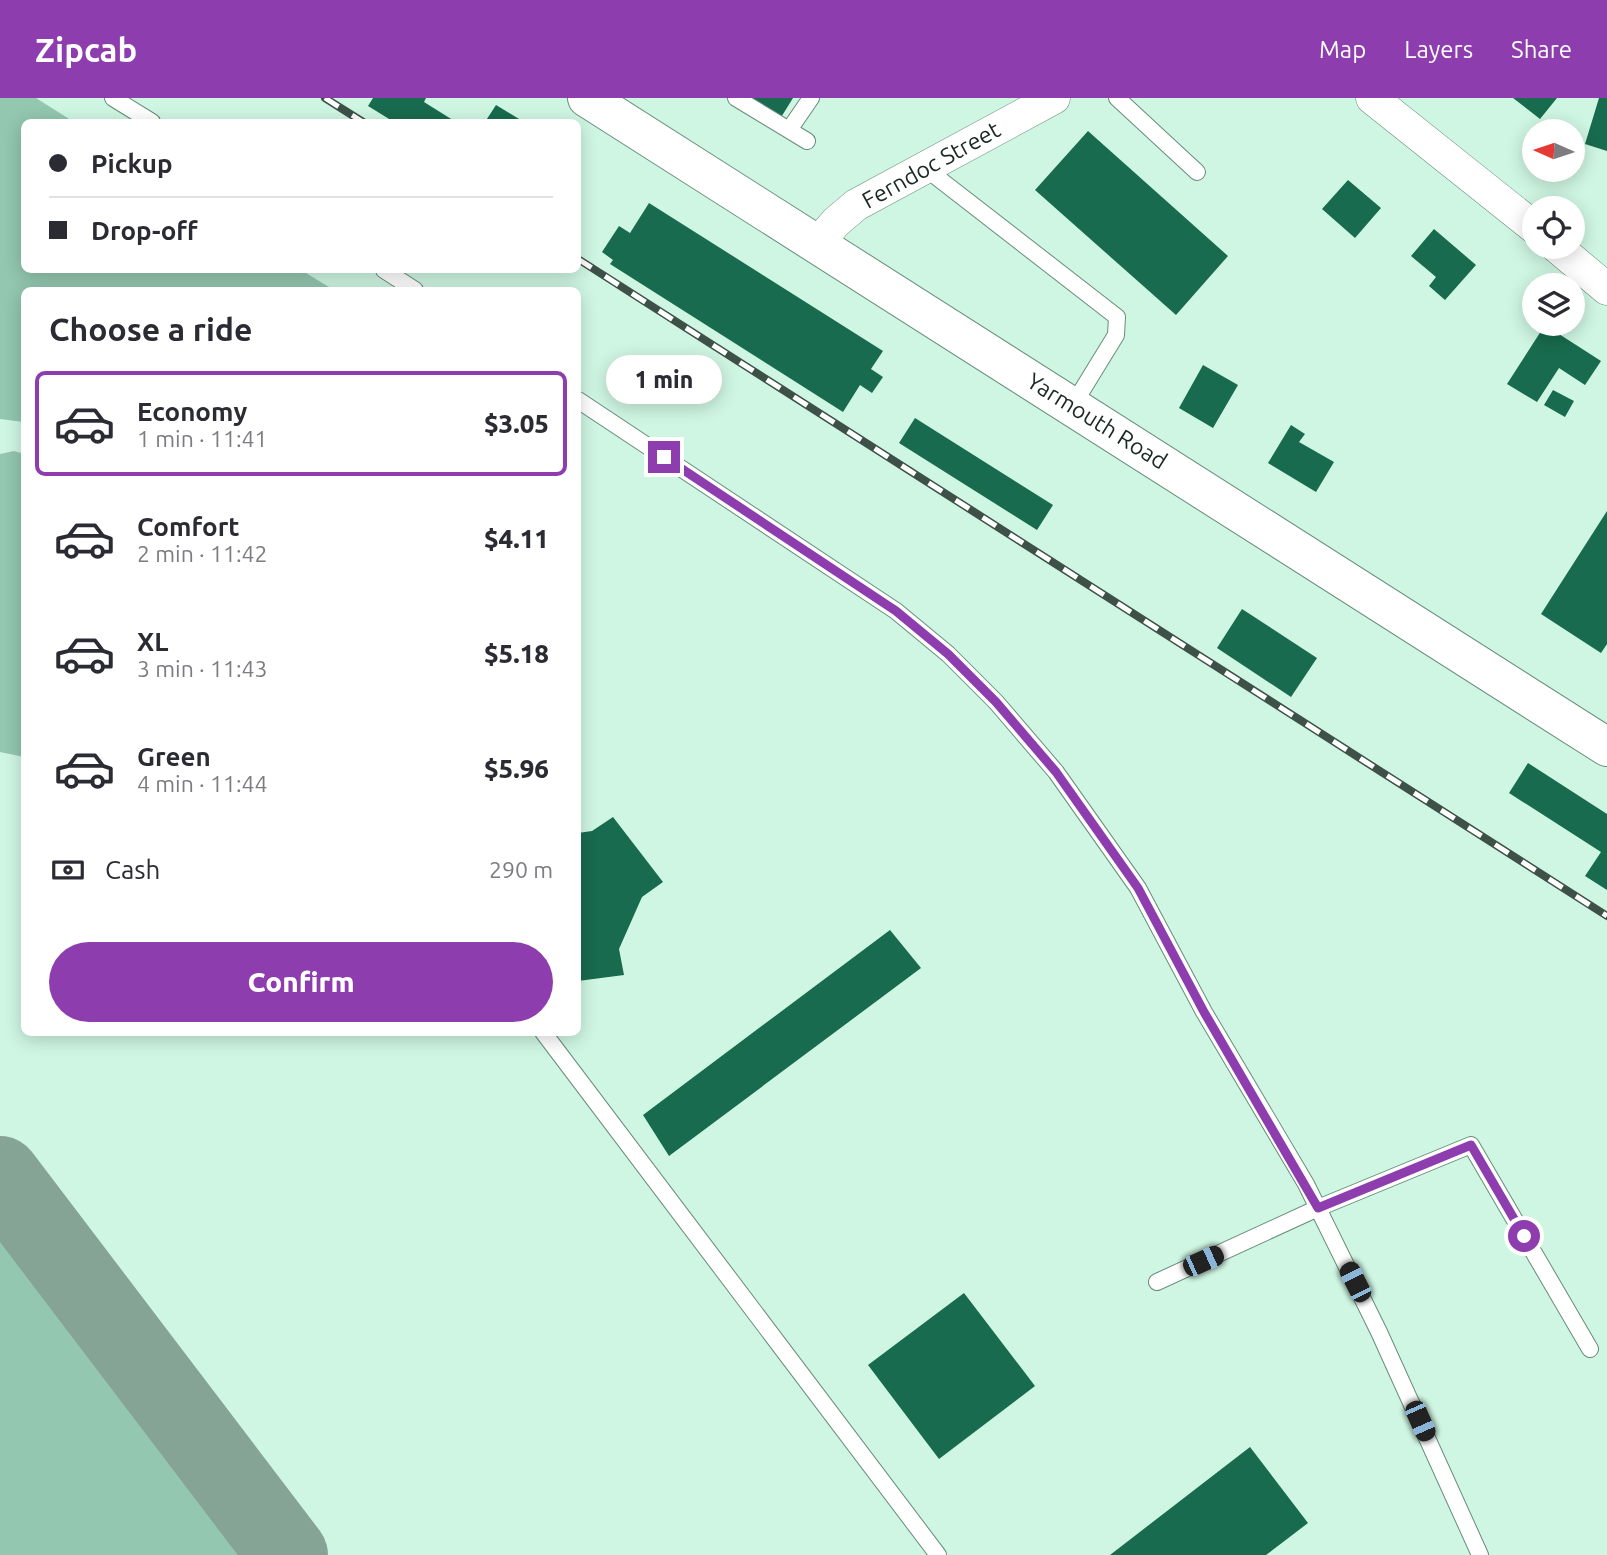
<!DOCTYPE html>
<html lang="en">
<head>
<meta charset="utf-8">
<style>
  :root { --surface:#fff; --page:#f2f2f3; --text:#2b2b33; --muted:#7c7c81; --line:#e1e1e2; --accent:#8d3dad }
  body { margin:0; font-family:Ubuntu,sans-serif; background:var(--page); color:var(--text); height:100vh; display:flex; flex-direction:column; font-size:26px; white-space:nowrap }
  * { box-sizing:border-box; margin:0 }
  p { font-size:23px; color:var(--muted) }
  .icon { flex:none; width:38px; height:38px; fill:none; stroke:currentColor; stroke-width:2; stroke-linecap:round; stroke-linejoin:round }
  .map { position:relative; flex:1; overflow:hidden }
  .sheet { position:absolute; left:21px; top:189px; width:560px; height:749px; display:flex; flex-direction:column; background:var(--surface); border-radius:10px; box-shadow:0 4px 18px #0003 }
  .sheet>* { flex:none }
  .banner { position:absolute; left:21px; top:21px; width:560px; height:154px; border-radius:10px; box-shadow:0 4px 18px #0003; display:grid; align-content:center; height:154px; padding:0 28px; background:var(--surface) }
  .needle { width:46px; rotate:273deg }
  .fabs { position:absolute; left:1522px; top:21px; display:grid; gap:14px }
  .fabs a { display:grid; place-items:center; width:63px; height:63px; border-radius:50%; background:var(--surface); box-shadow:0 4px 18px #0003; font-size:35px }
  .end { position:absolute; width:32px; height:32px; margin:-16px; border:9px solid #8d3dad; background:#fff; box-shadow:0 0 0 4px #fff }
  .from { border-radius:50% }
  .bubble { position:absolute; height:49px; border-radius:24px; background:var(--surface); box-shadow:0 4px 18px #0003; font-size:23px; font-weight:800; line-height:49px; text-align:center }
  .car { position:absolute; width:21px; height:42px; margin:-21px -10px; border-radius:9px; box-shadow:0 0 5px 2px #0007; background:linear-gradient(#222 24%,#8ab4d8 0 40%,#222 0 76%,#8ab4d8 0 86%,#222 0) }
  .banner b { display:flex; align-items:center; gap:24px; height:66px; font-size:26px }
  .banner b+b { border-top:2px solid var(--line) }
  .banner i { width:18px; height:18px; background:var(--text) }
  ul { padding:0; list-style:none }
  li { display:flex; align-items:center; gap:21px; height:105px; margin:0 14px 10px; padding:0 14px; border:4px solid transparent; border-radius:10px }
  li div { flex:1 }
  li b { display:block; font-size:26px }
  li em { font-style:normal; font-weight:800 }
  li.current { border-color:var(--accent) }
  li>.icon { width:63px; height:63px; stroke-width:1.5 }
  h2 { padding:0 28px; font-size:32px; line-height:84px }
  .pay { display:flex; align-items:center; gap:18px; height:77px; padding:0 28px; font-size:26px }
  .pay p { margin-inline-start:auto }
  .cta { display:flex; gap:14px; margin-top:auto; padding:14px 28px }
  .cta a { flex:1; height:80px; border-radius:42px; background:var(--accent); color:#fff; font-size:28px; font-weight:800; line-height:80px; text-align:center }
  header { display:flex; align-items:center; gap:42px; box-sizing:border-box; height:98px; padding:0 35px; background:var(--accent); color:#fff }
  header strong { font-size:33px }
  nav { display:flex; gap:38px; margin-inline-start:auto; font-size:24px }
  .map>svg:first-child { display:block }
  .green { fill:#93c7af }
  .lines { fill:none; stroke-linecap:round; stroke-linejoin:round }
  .taxiway { stroke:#86a496; stroke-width:80 }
  .building { fill:#186b4e }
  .lane-casing { stroke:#688c7b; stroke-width:18 }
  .street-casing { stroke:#688c7b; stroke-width:33 }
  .secondary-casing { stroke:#688c7b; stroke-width:40 }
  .lane { stroke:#fff; stroke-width:16 }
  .street { stroke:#fff; stroke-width:32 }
  .secondary { stroke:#fff; stroke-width:38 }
  .rail-casing { stroke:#3e5148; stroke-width:8 }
  .rail { stroke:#fff; stroke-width:5; stroke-dasharray:16; stroke-linecap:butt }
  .route { stroke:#8d3dad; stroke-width:9 }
  .labels { text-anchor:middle; stroke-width:7; stroke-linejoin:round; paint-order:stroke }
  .street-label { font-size:23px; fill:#1a2822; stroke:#fff }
</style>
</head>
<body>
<header>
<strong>Zipcab</strong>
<nav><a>Map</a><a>Layers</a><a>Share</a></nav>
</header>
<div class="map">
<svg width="1607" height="1457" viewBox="0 0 1607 1457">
  <rect width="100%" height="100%" fill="#cff6e3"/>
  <path class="green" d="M0 0H36L74 24H24V172H301L334 192H24V324L0 321Z
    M14 353 24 356V659L0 654V356Z
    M0 1123 238 1434 254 1457H0Z"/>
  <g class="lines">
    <path class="taxiway" d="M0 1078 288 1457"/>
  </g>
  <path class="building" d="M373 0H426L424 4 456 24H394L368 8Z
    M747 0H793L780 21Z
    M1513 0H1557L1540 21Z
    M1599 0H1607V53L1585 46Z
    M496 7 524 24H485Z
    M1088 33 1228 158 1176 217 1035 92Z
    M1348 82 1381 110 1355 140 1322 111Z
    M649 105 883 253 871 271 883 279 872 295 860 287 843 314 610 166 613 162 602 154 619 128 630 135Z
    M1434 131 1476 167 1445 202 1429 188 1436 179 1411 158Z
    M1545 227 1601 263 1585 287 1559 270 1537 304 1507 286Z
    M1203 267 1238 287 1213 330 1179 310Z
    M1553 292 1574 303 1565 319 1544 307Z
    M915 320 1053 407 1037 432 899 345Z
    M1291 327 1305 336 1299 344 1334 364 1316 394 1268 365Z
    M1607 413V546L1601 555 1541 516Z
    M1242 511 1317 560 1291 599 1217 550Z
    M1528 665 1607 716V792L1585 778 1601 754 1509 695Z
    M613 719 663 784 642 799 619 851 624 877 578 883V735L592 733Z
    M890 832 921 870 669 1058 643 1017Z
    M964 1195 1035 1288 939 1361 868 1267Z
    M1250 1349 1308 1425 1266 1457H1110Z"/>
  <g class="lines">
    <defs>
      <path id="lane" d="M113 0 152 24
        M736 0 807 43
        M1117 0 1197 74
        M789 32 811 0
        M925 70 1117 219 1116 237 1073 307
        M384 172 415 192
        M578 302 896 513 948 556 996 604 1056 674 1138 790 1204 914 1306 1086 1379 1234 1480 1457
        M543 934 938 1457
        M1157 1184 1318 1110 1471 1047 1590 1251"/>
      <path id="street" d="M1372 0 1535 130
        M817 146 836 124 856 107 1054 0
        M1557 149 1607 191"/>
      <path id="secondary" d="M587 0 1607 649"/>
    </defs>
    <use href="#lane" class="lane-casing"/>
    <use href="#street" class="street-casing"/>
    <use href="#secondary" class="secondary-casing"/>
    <use href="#lane" class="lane"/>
    <use href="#street" class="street"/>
    <use href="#secondary" class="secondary"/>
    <defs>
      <path id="rail" d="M325 0 363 24
        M578 161 1607 818"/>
    </defs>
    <use href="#rail" class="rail-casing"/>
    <use href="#rail" class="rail"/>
  </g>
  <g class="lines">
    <path class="route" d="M664 359 896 513 948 556 996 604 1056 674 1138 790 1204 914 1318 1110 1471 1047 1524 1138"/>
  </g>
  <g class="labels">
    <g class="street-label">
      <text transform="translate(931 67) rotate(-29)" y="8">Ferndoc Street</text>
      <text transform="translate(1097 323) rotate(32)" y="8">Yarmouth Road</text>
    </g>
  </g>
</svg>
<div class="fabs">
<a><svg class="needle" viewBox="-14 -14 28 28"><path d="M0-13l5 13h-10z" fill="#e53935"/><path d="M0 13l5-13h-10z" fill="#7c7c81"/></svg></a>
<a><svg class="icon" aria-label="locate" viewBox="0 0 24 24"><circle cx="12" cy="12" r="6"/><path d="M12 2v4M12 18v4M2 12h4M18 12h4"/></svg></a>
<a><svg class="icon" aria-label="layers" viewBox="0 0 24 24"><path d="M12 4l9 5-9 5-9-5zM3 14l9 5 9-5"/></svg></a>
</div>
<i class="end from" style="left:1524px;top:1138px"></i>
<i class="end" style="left:664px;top:359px"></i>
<div class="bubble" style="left:606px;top:257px;width:116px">1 min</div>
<i class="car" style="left:1203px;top:1163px;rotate:66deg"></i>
<i class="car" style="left:1355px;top:1184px;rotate:333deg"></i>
<i class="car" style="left:1420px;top:1323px;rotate:156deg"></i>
<div class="banner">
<b><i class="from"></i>Pickup</b>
<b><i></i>Drop-off</b>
</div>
<section class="sheet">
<h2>Choose a ride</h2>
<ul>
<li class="current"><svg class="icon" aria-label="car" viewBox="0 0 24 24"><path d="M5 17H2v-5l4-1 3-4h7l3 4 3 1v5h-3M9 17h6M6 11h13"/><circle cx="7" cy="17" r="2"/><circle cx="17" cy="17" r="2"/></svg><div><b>Economy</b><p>1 min · 11:41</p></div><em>$3.05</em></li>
<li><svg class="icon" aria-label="car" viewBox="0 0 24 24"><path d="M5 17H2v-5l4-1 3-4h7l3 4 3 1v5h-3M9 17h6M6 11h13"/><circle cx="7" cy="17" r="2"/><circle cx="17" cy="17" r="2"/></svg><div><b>Comfort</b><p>2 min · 11:42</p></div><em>$4.11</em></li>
<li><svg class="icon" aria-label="car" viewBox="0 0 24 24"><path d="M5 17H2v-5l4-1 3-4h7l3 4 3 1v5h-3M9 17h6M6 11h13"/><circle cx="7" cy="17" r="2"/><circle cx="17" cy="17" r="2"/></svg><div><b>XL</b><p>3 min · 11:43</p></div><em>$5.18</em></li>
<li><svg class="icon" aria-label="car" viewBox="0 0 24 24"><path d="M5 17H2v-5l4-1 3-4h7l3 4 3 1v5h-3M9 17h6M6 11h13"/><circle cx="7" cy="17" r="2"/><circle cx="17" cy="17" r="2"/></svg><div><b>Green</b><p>4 min · 11:44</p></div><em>$5.96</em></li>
</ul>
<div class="pay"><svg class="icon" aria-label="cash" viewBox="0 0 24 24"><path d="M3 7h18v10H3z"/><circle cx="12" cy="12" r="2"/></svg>Cash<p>290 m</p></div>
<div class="cta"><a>Confirm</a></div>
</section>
</div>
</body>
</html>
